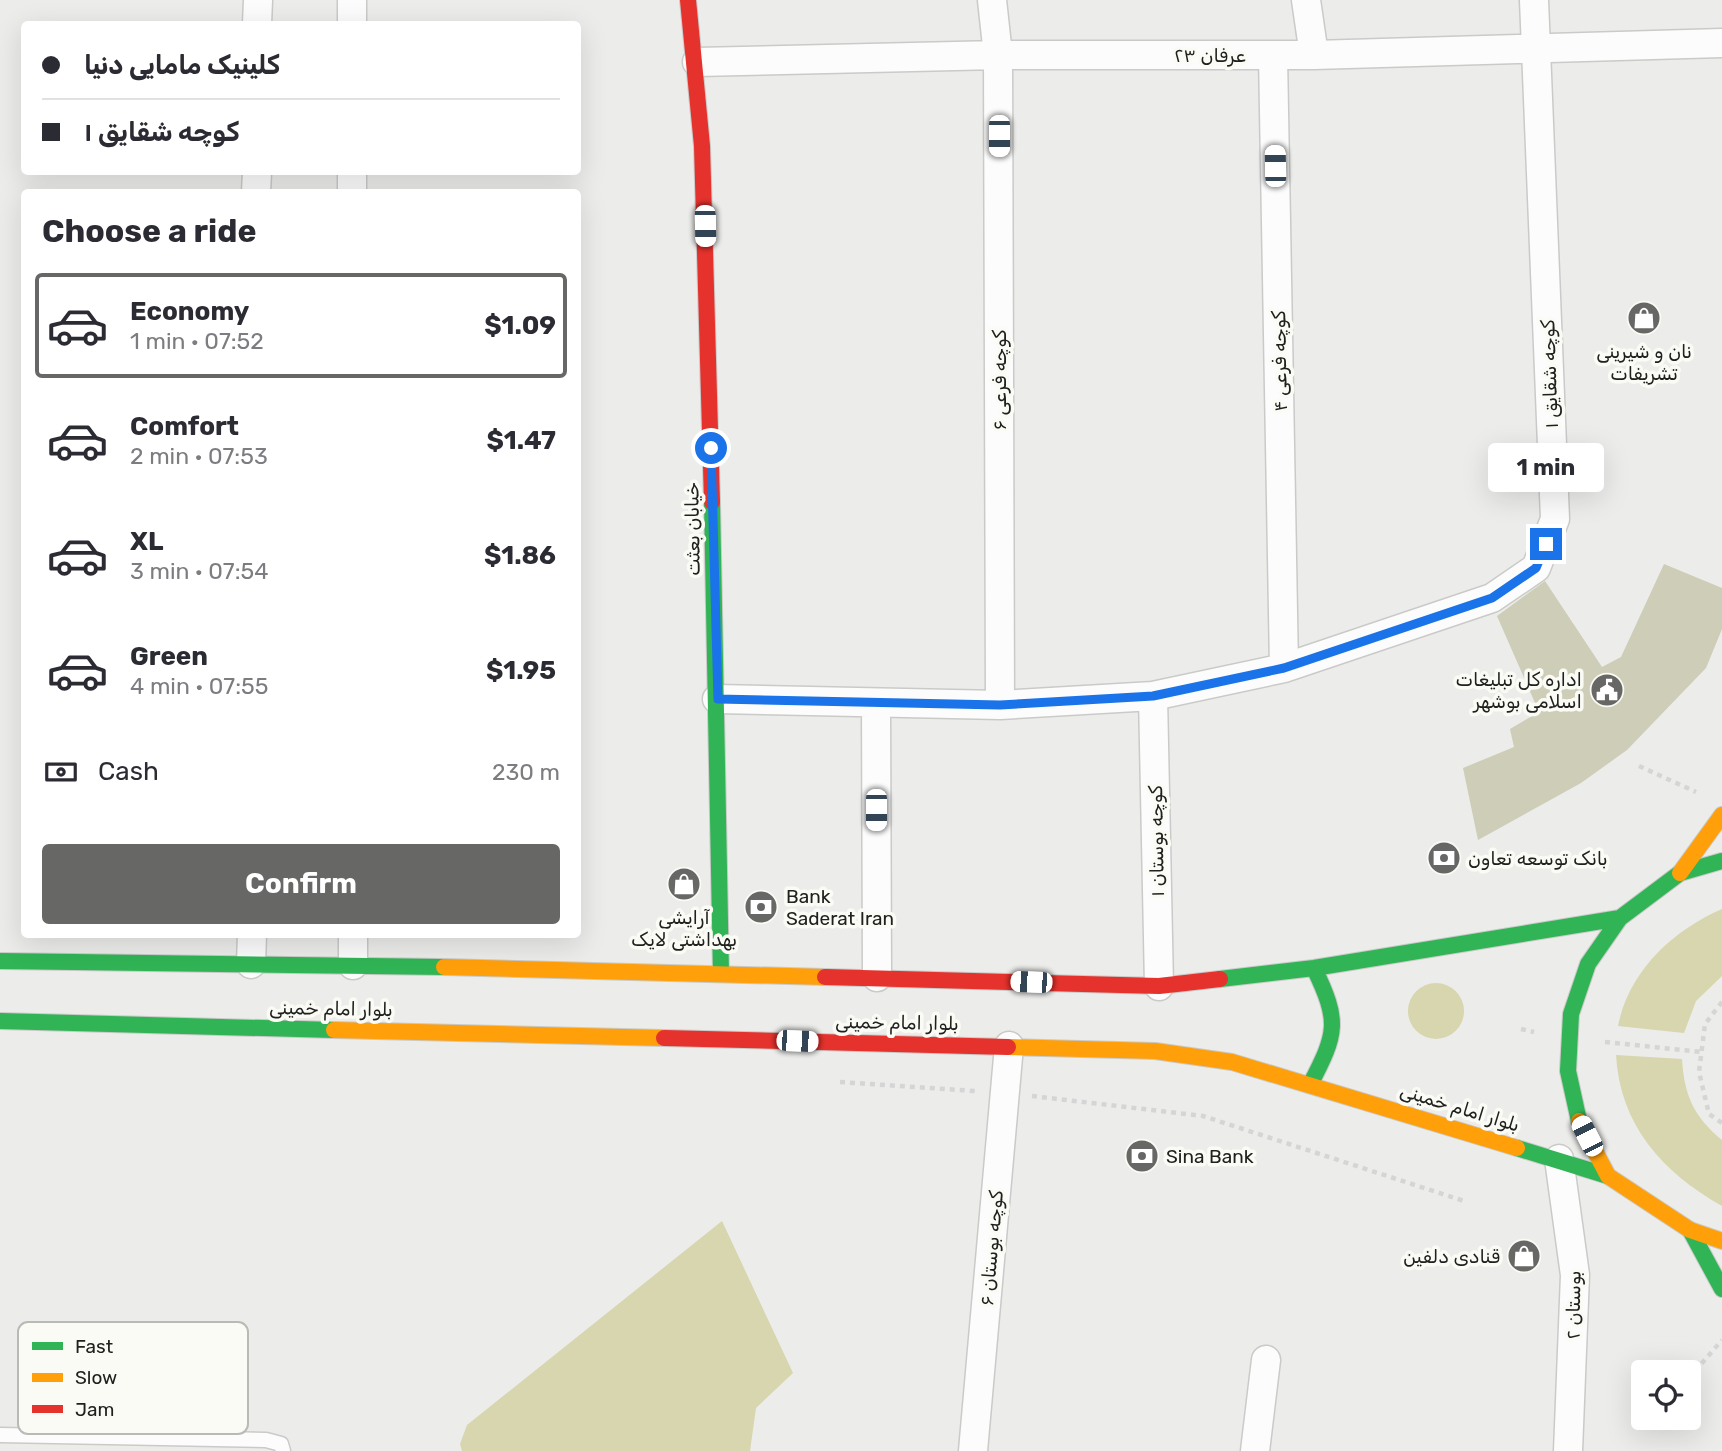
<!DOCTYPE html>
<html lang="en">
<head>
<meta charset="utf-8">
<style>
  :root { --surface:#fff; --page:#f7f7f7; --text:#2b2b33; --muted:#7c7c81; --line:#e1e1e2; --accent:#676766 }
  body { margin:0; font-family:Rubik,"Noto Naskh Arabic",sans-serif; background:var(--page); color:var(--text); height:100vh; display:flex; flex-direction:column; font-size:26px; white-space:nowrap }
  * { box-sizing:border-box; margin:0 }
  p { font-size:23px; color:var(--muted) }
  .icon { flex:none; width:38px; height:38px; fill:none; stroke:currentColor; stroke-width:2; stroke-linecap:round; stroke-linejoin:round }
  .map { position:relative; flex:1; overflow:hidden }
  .details { position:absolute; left:21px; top:189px; width:560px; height:749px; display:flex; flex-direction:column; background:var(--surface); border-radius:7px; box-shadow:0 7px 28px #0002 }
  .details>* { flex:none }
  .hud { position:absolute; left:21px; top:21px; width:560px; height:154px; border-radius:7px; box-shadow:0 7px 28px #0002; display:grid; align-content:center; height:154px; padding:0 21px; background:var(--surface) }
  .controls { position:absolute; left:1631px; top:1360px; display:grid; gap:14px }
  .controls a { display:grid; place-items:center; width:70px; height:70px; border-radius:7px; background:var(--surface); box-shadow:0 7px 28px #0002; font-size:35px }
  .end { position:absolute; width:32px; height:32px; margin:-16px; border:9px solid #1a73e8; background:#fff; box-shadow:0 0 0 4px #fff }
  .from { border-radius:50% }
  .bubble { position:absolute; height:49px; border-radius:7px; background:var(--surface); box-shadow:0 7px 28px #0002; font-size:23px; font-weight:700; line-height:49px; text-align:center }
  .car { position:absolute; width:21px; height:42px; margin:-21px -10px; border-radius:9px; box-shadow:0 0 5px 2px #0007; background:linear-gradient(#fff 24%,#345 0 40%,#fff 0 76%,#345 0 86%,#fff 0) }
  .hud b { display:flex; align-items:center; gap:24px; height:66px; font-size:26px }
  .hud b+b { border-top:2px solid var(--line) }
  .hud i { width:18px; height:18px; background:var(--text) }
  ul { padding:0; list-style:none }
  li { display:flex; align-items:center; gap:21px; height:105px; margin:0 14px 10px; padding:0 7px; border:4px solid transparent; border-radius:7px }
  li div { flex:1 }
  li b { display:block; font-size:26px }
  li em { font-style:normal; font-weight:700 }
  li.selected { border-color:var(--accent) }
  li>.icon { width:63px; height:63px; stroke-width:1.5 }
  h2 { padding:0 21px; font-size:32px; line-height:84px }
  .pay { display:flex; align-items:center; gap:18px; height:77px; padding:0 21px; font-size:26px }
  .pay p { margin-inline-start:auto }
  .primary-button { display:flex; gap:14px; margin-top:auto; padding:14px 21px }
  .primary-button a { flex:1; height:80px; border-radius:7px; background:var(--accent); color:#fff; font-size:28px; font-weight:700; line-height:80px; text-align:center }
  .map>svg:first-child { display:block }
  .green { fill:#d7d6ae }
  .building { fill:#cdcdb8 }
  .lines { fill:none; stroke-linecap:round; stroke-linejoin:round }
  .lane-casing { stroke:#cacac8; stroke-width:17 }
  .street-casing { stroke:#cacac8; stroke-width:31 }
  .fast-casing { stroke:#cacac8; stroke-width:18 }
  .slow-casing { stroke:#cacac8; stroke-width:18 }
  .jam-casing { stroke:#cacac8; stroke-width:18 }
  .path { stroke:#d5d5d5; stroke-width:4.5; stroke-dasharray:5 5; stroke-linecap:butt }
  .lane { stroke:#fcfcfc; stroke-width:14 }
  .street { stroke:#fcfcfc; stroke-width:28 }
  .fast { stroke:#30b455; stroke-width:16 }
  .slow { stroke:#ff9f0a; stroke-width:16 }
  .jam { stroke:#e5322d; stroke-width:16 }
  .route { stroke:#1a73e8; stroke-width:9 }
  .labels { text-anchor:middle; stroke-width:7; stroke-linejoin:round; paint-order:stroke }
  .street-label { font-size:19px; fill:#20201f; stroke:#fbfbf6 }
  .poi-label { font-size:19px; fill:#20201f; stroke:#fbfbf6; text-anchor:start }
  .key { fill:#fbfbf6; stroke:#b9b9b6; stroke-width:2 }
  .key-label { font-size:19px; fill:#20201f }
</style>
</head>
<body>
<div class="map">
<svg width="1722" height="1451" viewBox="0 0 1722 1451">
  <rect width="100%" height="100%" fill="#ececea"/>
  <path class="green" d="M1722 909V976L1696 1001 1684 1033 1618 1026C1629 971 1672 931 1722 909Z
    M1408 1011a28 28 0 1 1 56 0a28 28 0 1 1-56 0Z
    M1616 1055 1682 1059C1684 1095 1694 1117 1722 1140V1206C1662 1172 1620 1125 1616 1055Z
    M722 1221 793 1373 756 1408 750 1451H462L460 1444 467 1425Z"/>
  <path class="building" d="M1664 564 1722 588V629L1706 668 1627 750 1581 783 1478 840 1463 768 1514 747 1510 729 1539 712 1497 616 1545 581 1602 667 1621 657Z"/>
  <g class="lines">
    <defs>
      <path id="lane" d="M0 1435 266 1440 281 1444 283 1451"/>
      <path id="street" d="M352 0V24
        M992 0 998 55 1000 705
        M1306 0 1314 55
        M257 24 258 0
        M1273 55 1284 668
        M697 62 998 55H1314L1722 43
        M352 172V192
        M256 192 257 172
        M1153 696 1159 986
        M717 699 1000 705 1153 696 1284 668 1492 598 1536 568 1555 519 1534 0
        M876 703 877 977
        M353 934V965
        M251 964 252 934
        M1559 1159 1575 1275 1568 1451
        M973 1451 1009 1046
        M1255 1451 1266 1360"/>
      <path id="fast" d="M712 502 721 974
        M0 961 444 967
        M1220 979 1314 968 1620 918
        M0 1021 334 1030
        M1310 1085C1337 1033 1340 1022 1314 968
        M1579 1121 1568 1071 1571 1014 1588 964 1620 918 1680 873 1722 861
        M1517 1148 1608 1176
        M1690 1230 1722 1289"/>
      <path id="slow" d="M1680 873 1722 815
        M444 967 825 977
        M334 1030 664 1038
        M1008 1047 1155 1051 1232 1062 1517 1148
        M1579 1121 1608 1176 1690 1230 1722 1241"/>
      <path id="jam" d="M688 0 702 146 712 502
        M825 977 1159 986 1220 979
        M664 1038 1008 1047"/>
    </defs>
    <use href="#lane" class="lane-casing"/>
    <use href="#street" class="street-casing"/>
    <use href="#fast" class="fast-casing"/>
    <use href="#slow" class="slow-casing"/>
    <use href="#jam" class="jam-casing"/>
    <path class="path" d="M1639 766 1696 792
      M1722 1002 1705 1024 1699 1072 1709 1114 1722 1123
      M1521 1029 1534 1032
      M1605 1042 1702 1052
      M840 1082 975 1091
      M1032 1096 1203 1116 1464 1201
      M1695 1371 1722 1340"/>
    <use href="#lane" class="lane"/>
    <use href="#street" class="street"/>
    <use href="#fast" class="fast"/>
    <use href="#slow" class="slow"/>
    <use href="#jam" class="jam"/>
  </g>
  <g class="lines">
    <path class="route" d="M711 448 718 699 1000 705 1153 696 1284 668 1492 598 1536 568 1546 544"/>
  </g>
  <defs>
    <symbol id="shop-disc" viewBox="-11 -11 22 22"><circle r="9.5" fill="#676766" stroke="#fbfbf6"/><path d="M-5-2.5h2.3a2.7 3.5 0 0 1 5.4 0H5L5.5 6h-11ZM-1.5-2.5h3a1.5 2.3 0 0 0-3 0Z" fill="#fff"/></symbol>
    <symbol id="civic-disc" viewBox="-11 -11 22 22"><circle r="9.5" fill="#676766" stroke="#fbfbf6"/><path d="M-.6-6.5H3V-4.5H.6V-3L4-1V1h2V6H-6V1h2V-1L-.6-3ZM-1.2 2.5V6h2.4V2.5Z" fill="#fff"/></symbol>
    <symbol id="bank-disc" viewBox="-11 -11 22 22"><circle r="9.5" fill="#676766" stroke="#fbfbf6"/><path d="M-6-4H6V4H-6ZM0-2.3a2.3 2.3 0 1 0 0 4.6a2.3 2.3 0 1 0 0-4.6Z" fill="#fff"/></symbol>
  </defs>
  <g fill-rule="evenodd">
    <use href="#shop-disc" x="1625" y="299" width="38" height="38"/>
    <use href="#civic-disc" x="1588" y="671" width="38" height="38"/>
    <use href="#bank-disc" x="1425" y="839" width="38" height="38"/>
    <use href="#shop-disc" x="665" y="865" width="38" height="38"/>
    <use href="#bank-disc" x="742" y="888" width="38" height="38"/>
    <use href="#bank-disc" x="1123" y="1137" width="38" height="38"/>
    <use href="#shop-disc" x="1505" y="1237" width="38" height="38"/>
  </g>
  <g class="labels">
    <g class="street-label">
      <text x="1210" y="62">عرفان ۲۳</text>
      <text transform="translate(1279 361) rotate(-91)" y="7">کوچه فرعی ۴</text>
      <text transform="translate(1549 374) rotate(-92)" y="7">کوچه شقایق ۱</text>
      <text transform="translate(999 380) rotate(-90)" y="7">کوچه فرعی ۶</text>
      <text transform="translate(692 529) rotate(-91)" y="7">خیابان بعثت</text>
      <text transform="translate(1156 841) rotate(-91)" y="7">کوچه بوستان ۱</text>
      <text transform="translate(331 1008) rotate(1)" y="7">بلوار امام خمینی</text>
      <text transform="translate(897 1022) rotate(1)" y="7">بلوار امام خمینی</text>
      <text transform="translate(1460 1107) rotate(17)" y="7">بلوار امام خمینی</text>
      <text transform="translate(991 1248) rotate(-85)" y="7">کوچه بوستان ۶</text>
      <text transform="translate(1573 1305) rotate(-89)" y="7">بوستان ۲</text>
    </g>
    <g class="poi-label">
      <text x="1644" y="358" text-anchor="middle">نان و شیرینی<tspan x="1644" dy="22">تشریفات</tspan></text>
      <text x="1582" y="686" text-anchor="end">اداره کل تبلیغات<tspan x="1582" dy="22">اسلامی بوشهر</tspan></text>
      <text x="1468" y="865">بانک توسعه تعاون</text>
      <text x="786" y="903">Bank<tspan x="786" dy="22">Saderat Iran</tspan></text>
      <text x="684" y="924" text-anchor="middle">آرایشی<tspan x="684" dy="22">بهداشتی لایک</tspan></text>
      <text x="1166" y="1163">Sina Bank</text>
      <text x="1500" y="1263" text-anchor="end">قنادی دلفین</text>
    </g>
  </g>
  <rect x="18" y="1322" width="230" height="112" rx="10" class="key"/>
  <rect x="32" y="1342" width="31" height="8" fill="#30b455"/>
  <rect x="32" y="1373" width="31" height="9" fill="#ff9f0a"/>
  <rect x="32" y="1405" width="31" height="8" fill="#e5322d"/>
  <g class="key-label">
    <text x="75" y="1353">Fast</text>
    <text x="75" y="1384">Slow</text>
    <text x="75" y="1416">Jam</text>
  </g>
</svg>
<div class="controls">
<a><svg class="icon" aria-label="locate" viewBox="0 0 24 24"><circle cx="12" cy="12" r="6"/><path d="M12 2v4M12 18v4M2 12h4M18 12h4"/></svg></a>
</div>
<i class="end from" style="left:711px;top:448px"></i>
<i class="end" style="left:1546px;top:544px"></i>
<div class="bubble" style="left:1488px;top:443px;width:116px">1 min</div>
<i class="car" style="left:999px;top:136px;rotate:180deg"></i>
<i class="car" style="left:1275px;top:166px;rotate:359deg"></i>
<i class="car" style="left:705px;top:226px;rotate:179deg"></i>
<i class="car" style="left:876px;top:810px;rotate:180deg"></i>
<i class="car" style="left:1031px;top:982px;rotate:272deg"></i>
<i class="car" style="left:797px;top:1041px;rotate:92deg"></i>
<i class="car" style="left:1587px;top:1136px;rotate:333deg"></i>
<div class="hud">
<b><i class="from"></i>کلینیک مامایی دنیا</b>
<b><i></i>کوچه شقایق ۱</b>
</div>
<section class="details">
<h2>Choose a ride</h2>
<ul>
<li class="selected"><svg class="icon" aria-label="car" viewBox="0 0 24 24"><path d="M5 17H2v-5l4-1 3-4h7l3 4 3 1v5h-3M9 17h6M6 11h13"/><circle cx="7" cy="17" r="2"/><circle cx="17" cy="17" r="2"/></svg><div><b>Economy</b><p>1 min · 07:52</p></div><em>$1.09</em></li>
<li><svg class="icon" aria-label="car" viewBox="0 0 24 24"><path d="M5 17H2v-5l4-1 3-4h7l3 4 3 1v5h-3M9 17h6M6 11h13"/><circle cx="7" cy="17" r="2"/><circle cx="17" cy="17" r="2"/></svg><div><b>Comfort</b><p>2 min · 07:53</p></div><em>$1.47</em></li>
<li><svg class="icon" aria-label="car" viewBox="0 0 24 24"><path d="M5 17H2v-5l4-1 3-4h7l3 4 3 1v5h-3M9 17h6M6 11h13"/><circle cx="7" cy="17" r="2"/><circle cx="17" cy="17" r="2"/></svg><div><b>XL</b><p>3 min · 07:54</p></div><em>$1.86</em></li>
<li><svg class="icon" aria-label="car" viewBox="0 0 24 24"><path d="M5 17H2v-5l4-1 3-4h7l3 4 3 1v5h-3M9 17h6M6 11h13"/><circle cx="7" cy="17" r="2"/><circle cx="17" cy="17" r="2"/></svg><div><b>Green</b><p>4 min · 07:55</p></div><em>$1.95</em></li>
</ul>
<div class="pay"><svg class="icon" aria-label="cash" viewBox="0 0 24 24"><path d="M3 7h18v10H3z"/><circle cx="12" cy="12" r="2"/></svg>Cash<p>230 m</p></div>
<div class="primary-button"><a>Confirm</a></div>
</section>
</div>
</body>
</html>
